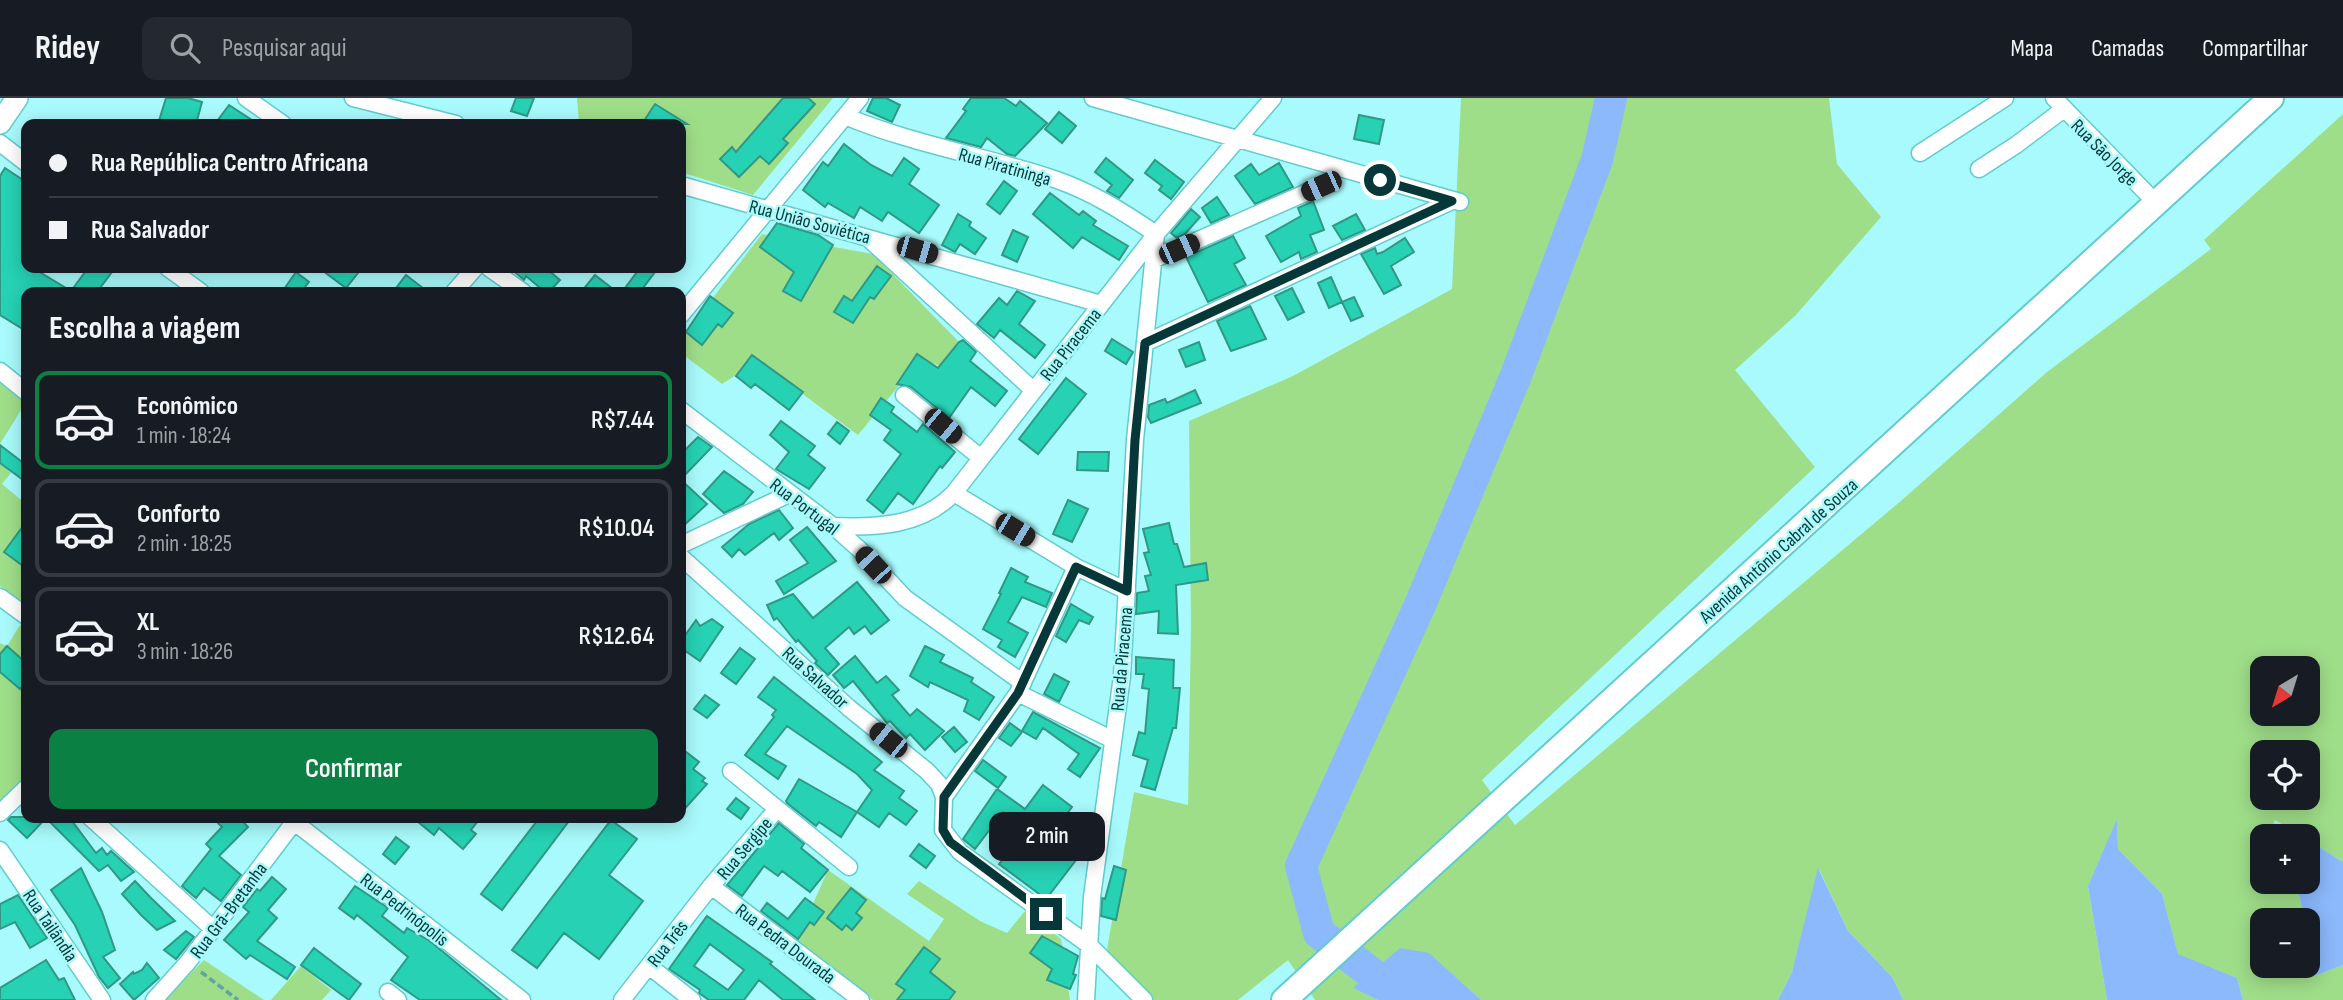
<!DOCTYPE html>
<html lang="pt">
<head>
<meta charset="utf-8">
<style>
  :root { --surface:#171b24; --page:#242831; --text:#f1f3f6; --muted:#9ea1a6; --line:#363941; --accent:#0b8043 }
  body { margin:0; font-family:"Sofia Sans Condensed",sans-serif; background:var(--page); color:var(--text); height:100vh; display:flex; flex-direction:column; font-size:26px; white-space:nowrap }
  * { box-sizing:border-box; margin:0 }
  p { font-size:23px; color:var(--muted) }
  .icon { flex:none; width:38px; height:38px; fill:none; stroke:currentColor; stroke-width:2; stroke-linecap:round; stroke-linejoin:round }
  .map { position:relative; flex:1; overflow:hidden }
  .sheet { position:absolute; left:21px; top:189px; width:665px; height:536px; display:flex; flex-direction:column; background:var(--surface); border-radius:14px; box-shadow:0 4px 18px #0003 }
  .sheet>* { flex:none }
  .hud { position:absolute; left:21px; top:21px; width:665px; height:154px; border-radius:14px; box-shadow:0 4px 18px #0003; display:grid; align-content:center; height:154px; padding:0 28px; background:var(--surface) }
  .needle { width:46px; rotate:218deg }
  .fabs { position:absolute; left:2250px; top:558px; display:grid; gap:14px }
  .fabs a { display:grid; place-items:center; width:70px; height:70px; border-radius:14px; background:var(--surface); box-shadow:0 4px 18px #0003; font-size:35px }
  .end { position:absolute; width:32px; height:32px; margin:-16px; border:9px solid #073839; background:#fff; box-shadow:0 0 0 4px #fff }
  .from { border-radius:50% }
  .bubble { position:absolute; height:49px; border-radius:14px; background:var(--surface); box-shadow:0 4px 18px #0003; font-size:23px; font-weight:600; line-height:49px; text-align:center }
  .car { position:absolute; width:21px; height:42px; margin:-21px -10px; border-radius:9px; box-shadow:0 0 5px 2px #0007; background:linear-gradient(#222 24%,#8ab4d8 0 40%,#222 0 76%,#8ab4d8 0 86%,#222 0) }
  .hud b { display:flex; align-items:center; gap:24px; height:66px; font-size:26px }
  .hud b+b { border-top:2px solid var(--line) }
  .hud i { width:18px; height:18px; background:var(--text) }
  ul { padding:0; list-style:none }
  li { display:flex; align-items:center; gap:21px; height:98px; margin:0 14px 10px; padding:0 14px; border:4px solid var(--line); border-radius:14px }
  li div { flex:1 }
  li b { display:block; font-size:26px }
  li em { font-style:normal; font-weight:600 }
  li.current { border-color:var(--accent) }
  li>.icon { width:63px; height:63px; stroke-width:1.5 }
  h2 { padding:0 28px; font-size:32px; line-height:84px }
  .cta { display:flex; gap:14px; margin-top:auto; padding:14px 28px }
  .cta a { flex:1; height:80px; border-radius:14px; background:var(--accent); color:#fff; font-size:28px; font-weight:600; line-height:80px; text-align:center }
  header { display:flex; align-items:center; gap:42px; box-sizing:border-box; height:98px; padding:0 35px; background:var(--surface); border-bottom:2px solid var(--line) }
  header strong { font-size:33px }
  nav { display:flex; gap:38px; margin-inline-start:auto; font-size:24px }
  .search { width:490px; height:63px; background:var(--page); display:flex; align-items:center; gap:18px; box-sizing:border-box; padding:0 24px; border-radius:14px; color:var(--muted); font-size:26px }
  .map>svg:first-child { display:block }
  .green { fill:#9fde89; fill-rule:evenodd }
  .water { fill:#8bb9fc }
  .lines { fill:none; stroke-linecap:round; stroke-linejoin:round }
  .river { stroke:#8bb9fc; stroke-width:32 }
  .building { fill:#26d1b4; stroke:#309885; stroke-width:2; fill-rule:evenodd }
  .street-casing { stroke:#61cccf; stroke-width:19 }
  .secondary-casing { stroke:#61cccf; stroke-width:24 }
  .primary-casing { stroke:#61cccf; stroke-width:28 }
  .path { stroke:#60a3a5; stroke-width:3.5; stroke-dasharray:7 3.5; stroke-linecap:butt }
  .street { stroke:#fff; stroke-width:16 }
  .secondary { stroke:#fff; stroke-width:21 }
  .primary { stroke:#fff; stroke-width:24 }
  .route { stroke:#073839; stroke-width:9 }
  .labels { text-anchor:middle; stroke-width:5; stroke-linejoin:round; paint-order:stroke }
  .street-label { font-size:19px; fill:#073839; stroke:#a9fafc }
</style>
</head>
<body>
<header>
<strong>Ridey</strong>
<div class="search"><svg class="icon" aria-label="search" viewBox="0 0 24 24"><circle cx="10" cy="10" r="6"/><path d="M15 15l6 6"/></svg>Pesquisar aqui</div>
<nav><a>Mapa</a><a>Camadas</a><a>Compartilhar</a></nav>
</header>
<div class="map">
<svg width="2343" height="902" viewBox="0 0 2343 902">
  <rect width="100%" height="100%" fill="#a9fafc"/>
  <path class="green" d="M577 0H833L753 97 681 74V26H579Z
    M1461 0H1829L1837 66 1881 119 1796 217 1735 272 1815 369 1482 682 1515 727 1902 402 2047 274 2211 151 2204 142 2343 16V764L2308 742V738H2302L2275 722 2269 738H2263V784H2296L2302 811 2290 822H2263V868H2291L2317 877 2343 867V902H2243L2237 880 2178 857 2162 796 2118 751 2117 723 2088 788 2107 902H1903L1893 880 1848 833 1819 771 1792 874 1778 902H1481L1429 856 1354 890 1378 902H1315L1288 862 1238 902H1154L1115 867 1107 852 1134 694 1188 707 1191 527 1189 323 1293 278 1452 191ZM2263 570H2308V616H2263ZM2263 654H2308V700H2263Z
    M762 136 873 156 959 244 940 268 921 261 858 337 758 263 722 286 681 255V241Z
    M0 281 26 304 0 346Z
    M0 366 11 375 2 386 26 406V507L0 488Z
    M20 527 26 532V678L0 705V545L7 548Z
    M828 772 929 843 944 821 907 796 919 783 980 823 1007 835 1025 813 1061 841 1070 902H873L796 844Z
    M204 862 264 902H164Z
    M301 868 331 892 322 902H271Z"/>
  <path class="water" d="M2117 721 2118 751 2162 796 2178 856 2237 880 2243 902H2107L2088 788Z
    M2308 742 2343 764V867L2317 877 2291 868H2308V822H2290L2302 811 2296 784H2308Z
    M1818 770 1848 833 1893 880 1903 902H1778L1792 874Z
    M1400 850 1429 855 1481 902H1378L1353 890Z"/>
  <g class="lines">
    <path class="river" d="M1406 902 1319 835 1301 768 1420 507 1515 280 1597 62 1611 0"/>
  </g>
  <path class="building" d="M166 0H188L202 4 196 26H158Z
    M516 0H534L527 18 511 13Z
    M783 0H808L815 6 783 41 788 45 769 66 760 58 739 79 720 61 732 49 736 54Z
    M873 0H886L900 7 892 24 867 13Z
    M971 0H1004L1016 8 1020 3 1047 25 1015 58 1007 56 987 40 981 49 946 40 966 13 963 11Z
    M655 6 687 26H642Z
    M229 7 258 26H215Z
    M1059 14 1076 28 1062 45 1045 31Z
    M1359 17 1384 22 1379 46 1354 41Z
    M844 46 871 67 892 78 904 60 919 71 909 86 939 107 919 135 888 114 882 123 860 109 854 120 828 105 825 109 803 92 823 64 828 68Z
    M1106 60 1133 82 1119 100 1107 93 1112 87 1095 74Z
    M1155 62 1184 84 1171 101 1159 92 1162 88 1145 75Z
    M1279 65 1293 89 1255 106 1235 78 1251 66 1259 77Z
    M5 70 26 84V170H33L71 193 88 170H115L97 194H26V233L0 217V78Z
    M1004 83 1017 93 1000 116 987 106Z
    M1050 95 1079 117 1083 113 1096 123 1093 127 1128 148 1119 162 1082 139 1073 150 1033 116Z
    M1217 99 1229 117 1211 125 1202 110Z
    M1313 103 1324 132 1310 137 1317 154 1301 161 1299 154 1281 164 1266 138 1301 118 1298 110Z
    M1191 111 1200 119 1185 136 1177 140 1171 135Z
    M958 116 971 124 969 128 986 140 975 156 960 146 955 154 942 147Z
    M1356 116 1365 132 1342 142 1333 128Z
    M777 125 818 137 833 147 801 203 783 193 794 174 760 149Z
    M1013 132 1028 139 1017 164 1002 157Z
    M1233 138 1245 160 1234 166 1246 187 1208 204 1186 159Z
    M1405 140 1414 154 1391 168 1401 187 1384 196 1361 156 1375 150 1377 156 1383 154Z
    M877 168 891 178 874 201 870 199 853 225 834 214 844 198 852 203Z
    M319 170H362L346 190Z
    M510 170H546L560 182 549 194H545L526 178 524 182Z
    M640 170H658L640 194H622Z
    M296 174 309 184 301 194H282Z
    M406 177 428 194H393Z
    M595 177 617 194H581Z
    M1331 179 1342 204 1329 210 1318 185Z
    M1292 190 1304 214 1288 222 1275 198Z
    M1017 193 1035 203 1019 226 1045 247 1035 260 1000 232 994 240 977 226 999 200 1007 207Z
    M710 198 733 215 722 229 718 226 702 247 686 234Z
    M1354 199 1363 218 1351 223 1342 204Z
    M1250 208 1266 241 1231 253 1217 223Z
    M1112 241 1133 254 1126 266 1105 253Z
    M963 242 976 254 970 263 1007 293 995 308 971 289 949 320 911 289 897 286 917 256 938 270 959 244Z
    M1199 244 1205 262 1186 269 1179 252Z
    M752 257 803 294 789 312 755 286 751 290 736 278Z
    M1066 280 1086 296 1038 356 1019 341Z
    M1195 292 1201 305 1151 325 1148 319 1149 307 1165 301 1167 305Z
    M881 300 894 309 891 314 917 334 923 326 955 354 942 370 940 368 913 406 898 395 883 415 867 402 901 356 884 342 891 332 870 317Z
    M781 323 815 348 808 357 825 370 809 391 776 371 789 354 770 337Z
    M837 324 849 333 840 346 828 336Z
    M698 339 712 349 681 381V356Z
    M0 347 26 367V384L0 365Z
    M1078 354H1109L1108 373 1077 372Z
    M724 373 753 394 743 406 724 415 703 396Z
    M681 382 707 406 681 430Z
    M1068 402 1088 411 1072 444 1053 436Z
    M779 412 793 430 779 442 774 435 745 457 739 451 732 459 722 449 749 426Z
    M26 424V470L4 454Z
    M1169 425 1174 446H1177L1184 469 1206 465 1208 482 1176 487 1178 536 1158 535 1159 513 1136 516 1137 495 1149 493 1145 478 1151 477 1144 455 1149 454 1143 431Z
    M807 429 836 463 784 496 776 483 808 465 790 442Z
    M1011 470 1028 479 1025 484 1052 495 1046 509 1022 499 1008 524 1028 535 1015 559 998 549 1002 542 983 531 1001 496 999 495Z
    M857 484 889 522 871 536 865 528 854 536 849 529 825 550 839 566 828 577 815 565 817 563 798 542 796 544 777 520 774 522 767 507 793 496 813 520Z
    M1071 506 1093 519 1089 526 1079 522 1066 544 1056 538Z
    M712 521 723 529 700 563 681 550V543L696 522 700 528Z
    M7 548 26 565V583L20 591 0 574V556Z
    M925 548 944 557 940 564 973 580 971 584 994 599 979 622 964 613 968 602 930 584 928 589 910 578Z
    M740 550 755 561 736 586 721 575Z
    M855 558 877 585 886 578 899 592 892 597 910 618 917 611 944 633 925 652 910 636 906 640 890 623 887 625 853 583 844 590 833 577Z
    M1136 559 1174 562 1173 590H1180L1176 630H1173L1155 692 1141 688 1148 662 1133 657 1139 634 1145 636 1149 591 1142 590 1144 576H1136Z
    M1054 576 1069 584 1059 604 1044 596Z
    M774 579 882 664 874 672 904 693 899 700 917 713 906 727 889 715 879 729 857 714 872 692 857 676 787 628 765 656 786 668 778 681 745 657 774 619 772 617 776 612 758 599Z
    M705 597 719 607 707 620 694 611Z
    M1033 614 1100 650 1080 679 1068 671 1079 656 1043 630 1036 641 1022 633Z
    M1010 625 1022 634 1011 648 999 640Z
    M954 629 967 644 955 654 942 639Z
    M681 650 699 664 693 671 705 680 702 683 707 686 681 715Z
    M983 662 1006 679 998 690 975 673Z
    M799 681 857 714 841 739 819 724 816 728 787 705 786 703Z
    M1043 687 1072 709 1055 732 1083 753 1046 801 999 766 1028 731 1003 714 975 751 963 741 997 691 1025 711Z
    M736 700 749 710 741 721 727 711Z
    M11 719H69L96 755 102 750 107 757 111 753 134 774 121 783 108 767 99 773 46 720 27 740 8 722Z
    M212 719H239L248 729 219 758 241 777 221 803 204 790 196 800 182 788 211 751 206 746 222 729Z
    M412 719H481L471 732 476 736 463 751 439 730 434 737Z
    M540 719H572L502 812 481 796Z
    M611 722 637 741 609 777 643 803 599 861 564 835 537 870 512 852Z
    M779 725 804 746 801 750 828 772 810 794 782 773 778 778 764 768 742 798 727 787Z
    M396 739 409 749 395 766 383 756Z
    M919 746 935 758 926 770 910 758Z
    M1114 768 1126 772 1116 822 1101 818 1102 800 1105 801Z
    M81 770 102 814 115 852 103 859 120 880 108 890 99 879 75 827 51 792Z
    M272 779 286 791 268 812 277 820 257 843 295 869 287 881 250 857 246 861 224 842 249 814 243 809 257 791 260 793Z
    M135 783 151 800 175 823 157 832 141 817 122 796Z
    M355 788 388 810 382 818 404 835 407 830 430 843 501 902H420L391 882 408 859 357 817 354 821 339 810Z
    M851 790 866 802 856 815 862 820 852 832 846 827 842 832 827 820Z
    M18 797 47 840 30 850 15 824 0 831V806Z
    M805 800 824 814 814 827 810 824 798 841 761 813 767 805 788 821Z
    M707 818 772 864 770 866 815 902H783L759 882 744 902H709L699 895 700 892 669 871ZM710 846 744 872 728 892 694 868Z
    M186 833 194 839 176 861 164 852Z
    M1042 838 1078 858 1073 876 1076 877 1070 891 1047 882 1052 871 1030 855Z
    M924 849 940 861 930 874 955 894 949 902H897L905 892 896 886Z
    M314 850 361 886 349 902 301 867Z
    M46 862 59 882 64 880 75 902H0V890Z
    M147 865 159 880 134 902 120 886 133 874 134 876 142 872Z"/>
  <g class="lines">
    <defs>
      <path id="street" d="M246 0 283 26
        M353 0 456 26
        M1093 0 1460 104
        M2054 0 2157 106
        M845 18C914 47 987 58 1057 82 1092 94 1125 115 1156 136L1135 342 1122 578 1092 799 1086 902
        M0 45 26 65
        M1920 55 2005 0
        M1979 71 2016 47 2064 11
        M681 87 1101 206
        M868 140 1033 292
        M1155 161 1321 88
        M168 170 201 194
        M489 170 523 194
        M454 194 475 170
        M681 217 860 0
        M1145 245 1452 103
        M0 273 26 294
        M904 297 981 360
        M681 312 833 428 859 451 905 500 1023 585
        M954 395 1076 469 1127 493
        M833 428C877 430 922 428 954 395L1156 136 1273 0
        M681 447 789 396
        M681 459 849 610 927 673 939 686 944 699 943 732 960 754 1089 847 1144 902
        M0 499 26 518
        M1018 595 1113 642
        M731 673 849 769
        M944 699 1018 595 1076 469
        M0 715 26 690
        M90 719 213 831
        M288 719 522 902
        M0 752 102 902
        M711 788 861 902
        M649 868 692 902
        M388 894 398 902
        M154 902 188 864 298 719
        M622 902 711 788 777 711"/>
      <path id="secondary" d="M0 25 17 0"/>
      <path id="primary" d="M1284 902 2271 0"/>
    </defs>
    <use href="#street" class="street-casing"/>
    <use href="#secondary" class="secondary-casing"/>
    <use href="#primary" class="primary-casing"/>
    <path class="path" d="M201 874 238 902"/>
    <use href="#street" class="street"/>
    <use href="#secondary" class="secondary"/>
    <use href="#primary" class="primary"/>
  </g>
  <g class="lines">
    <path class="route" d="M1046 816 950 744 943 732 944 699 1018 595 1076 469 1127 493 1135 342 1145 245 1452 103 1380 82"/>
  </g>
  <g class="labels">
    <g class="street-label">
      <text transform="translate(2105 54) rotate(45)" y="7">Rua São Jorge</text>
      <text transform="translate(1005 68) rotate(16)" y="7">Rua Piratininga</text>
      <text transform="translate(810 123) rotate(15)" y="7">Rua União Soviética</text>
      <text transform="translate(1070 246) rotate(-52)" y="7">Rua Piracema</text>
      <text transform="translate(805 408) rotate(37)" y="7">Rua Portugal</text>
      <text transform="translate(1778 452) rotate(-42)" y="7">Avenida Antônio Cabral de Souza</text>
      <text transform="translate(1121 561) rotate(-85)" y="7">Rua da Piracema</text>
      <text transform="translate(816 579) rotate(42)" y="7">Rua Salvador</text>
      <text transform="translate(744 750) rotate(-50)" y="7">Rua Sergipe</text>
      <text transform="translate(405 811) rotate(38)" y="7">Rua Pedrinópolis</text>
      <text transform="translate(228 812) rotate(-53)" y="7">Rua Grã-Bretanha</text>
      <text transform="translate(51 827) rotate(56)" y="7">Rua Tailândia</text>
      <text transform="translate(667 845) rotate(-52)" y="7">Rua Três</text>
      <text transform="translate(786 845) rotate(37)" y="7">Rua Pedra Dourada</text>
    </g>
  </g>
</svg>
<div class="fabs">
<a><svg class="needle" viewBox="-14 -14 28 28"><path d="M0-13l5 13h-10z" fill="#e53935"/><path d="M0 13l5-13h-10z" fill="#9ea1a6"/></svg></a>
<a><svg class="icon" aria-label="locate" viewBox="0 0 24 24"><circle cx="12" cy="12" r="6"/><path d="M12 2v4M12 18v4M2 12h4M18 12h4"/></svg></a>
<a>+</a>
<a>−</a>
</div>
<i class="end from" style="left:1380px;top:82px"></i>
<i class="end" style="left:1046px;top:816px"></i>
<div class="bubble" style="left:989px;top:714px;width:116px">2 min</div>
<i class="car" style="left:1321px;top:88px;rotate:246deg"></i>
<i class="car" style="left:1179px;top:151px;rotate:66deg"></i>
<i class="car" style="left:917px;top:152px;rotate:106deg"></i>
<i class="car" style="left:943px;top:328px;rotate:130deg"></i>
<i class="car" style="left:1015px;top:432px;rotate:121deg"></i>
<i class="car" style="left:873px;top:467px;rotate:317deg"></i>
<i class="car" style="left:888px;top:642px;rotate:309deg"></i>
<div class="hud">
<b><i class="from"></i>Rua República Centro Africana</b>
<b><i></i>Rua Salvador</b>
</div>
<section class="sheet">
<h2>Escolha a viagem</h2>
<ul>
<li class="current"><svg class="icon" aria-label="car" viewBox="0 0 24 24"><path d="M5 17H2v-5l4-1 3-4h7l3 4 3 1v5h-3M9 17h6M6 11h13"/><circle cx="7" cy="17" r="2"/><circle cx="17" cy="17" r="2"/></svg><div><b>Econômico</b><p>1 min · 18:24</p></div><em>R$7.44</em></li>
<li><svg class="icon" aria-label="car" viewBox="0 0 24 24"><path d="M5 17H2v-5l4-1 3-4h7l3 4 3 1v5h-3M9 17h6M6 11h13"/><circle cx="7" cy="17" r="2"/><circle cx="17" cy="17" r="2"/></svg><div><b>Conforto</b><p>2 min · 18:25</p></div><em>R$10.04</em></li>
<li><svg class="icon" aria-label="car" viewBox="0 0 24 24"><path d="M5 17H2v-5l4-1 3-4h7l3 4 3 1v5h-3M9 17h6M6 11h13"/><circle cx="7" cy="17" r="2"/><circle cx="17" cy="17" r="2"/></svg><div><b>XL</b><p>3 min · 18:26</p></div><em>R$12.64</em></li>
</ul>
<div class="cta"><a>Confirmar</a></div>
</section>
</div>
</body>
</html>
